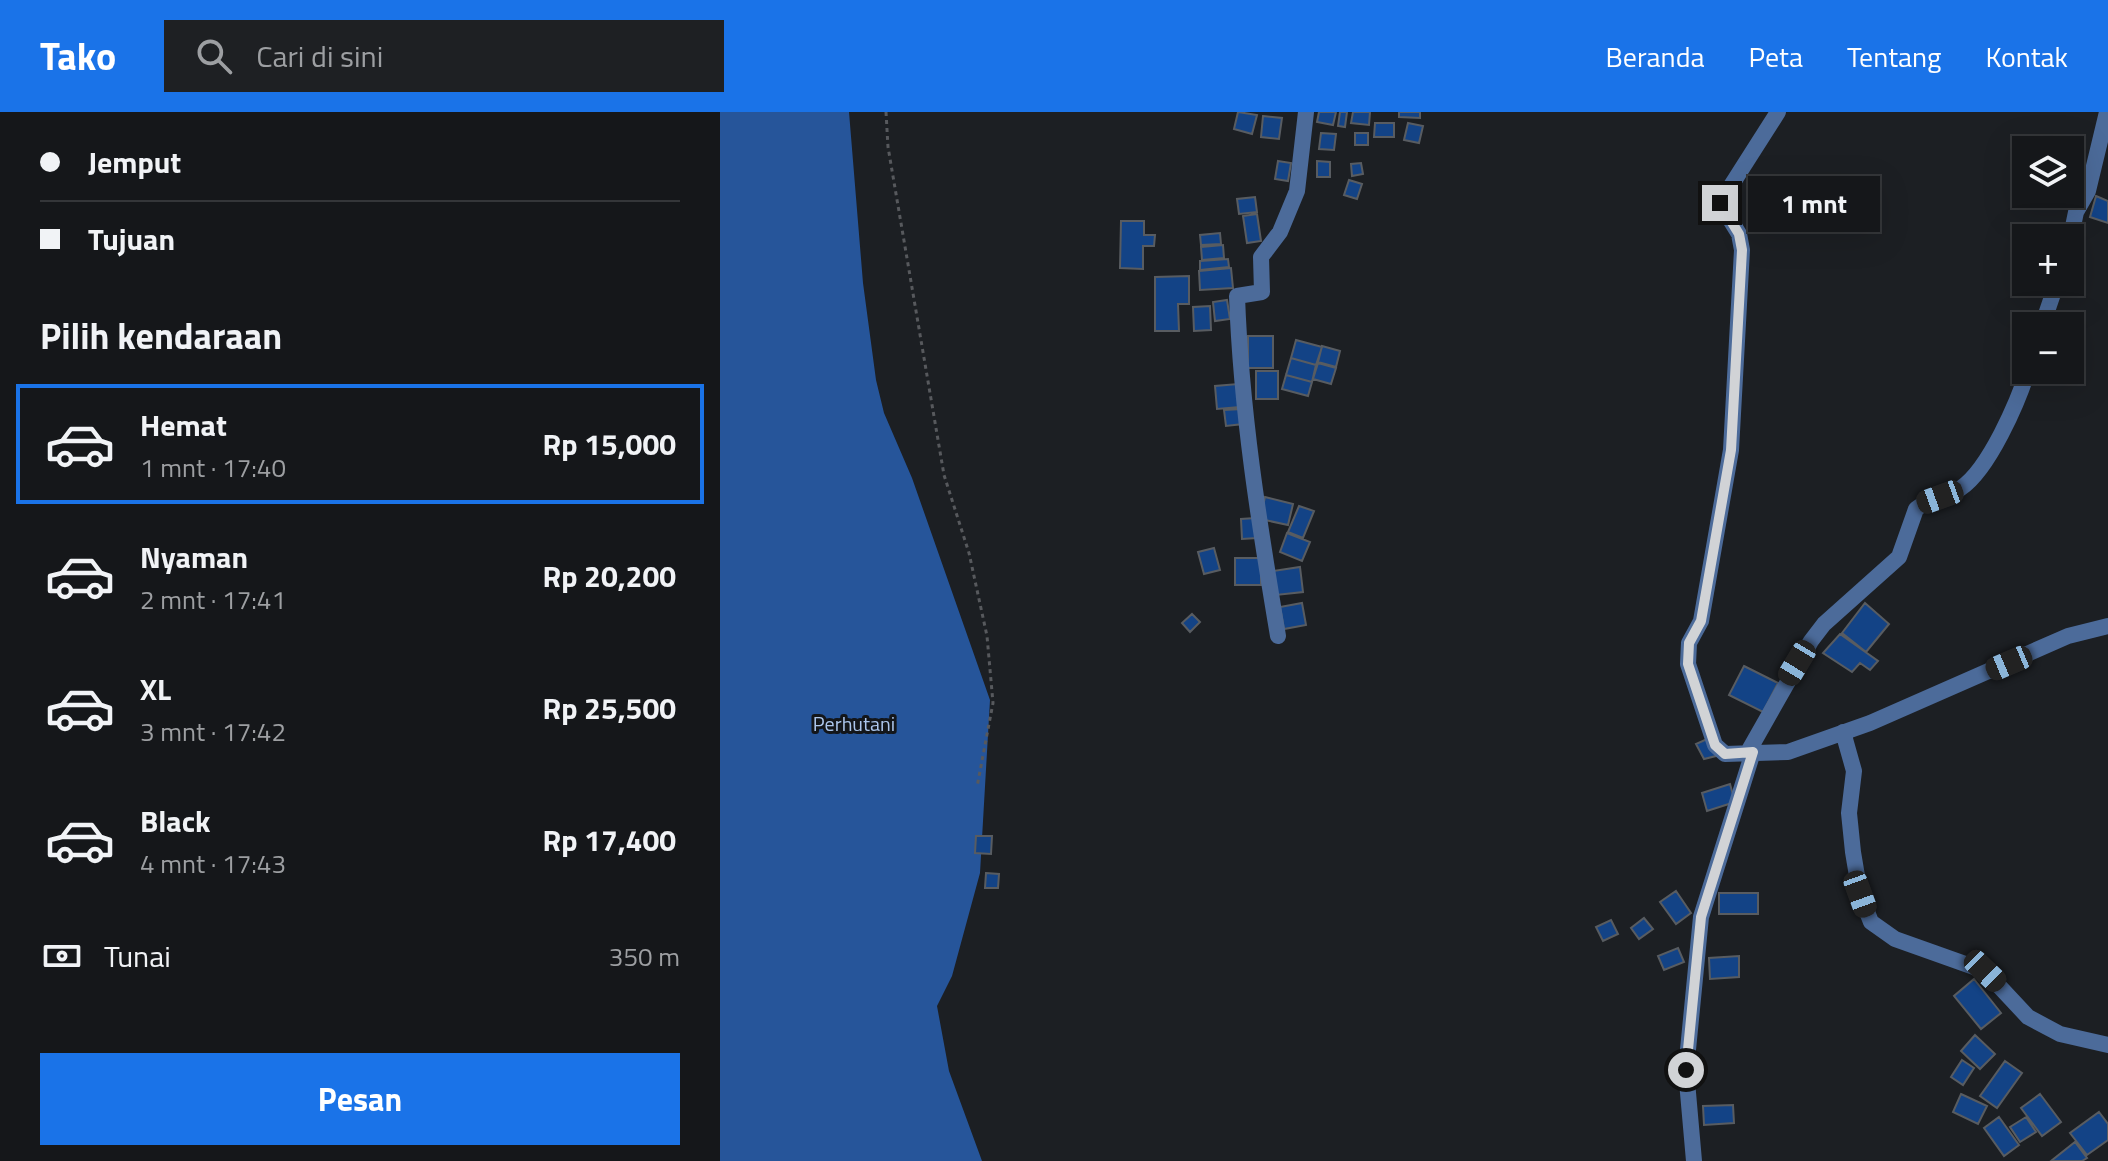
<!DOCTYPE html>
<html lang="id">
<head>
<meta charset="utf-8">
<style>
  :root { --surface:#15171a; --page:#1e2023; --text:#f1f3f6; --muted:#9d9fa2; --line:#343639; --accent:#1a73e8 }
  body { margin:0; font-family:"Titillium Web",sans-serif; background:var(--page); color:var(--text); height:100vh; display:flex; flex-direction:column; font-size:30px; white-space:nowrap }
  * { box-sizing:border-box; margin:0 }
  p { font-size:26px; color:var(--muted) }
  .icon { flex:none; width:44px; height:44px; fill:none; stroke:currentColor; stroke-width:2; stroke-linecap:round; stroke-linejoin:round }
  .map { position:relative; flex:1; overflow:hidden }
  .sheet { display:flex; flex-direction:column; background:var(--surface); width:720px }
  .sheet>* { flex:none }
  .hud { display:grid; align-content:center; height:176px; padding:0 40px; background:var(--surface) }
  .buttons { position:absolute; left:1292px; top:24px; display:grid; gap:16px }
  .buttons a { display:grid; place-items:center; width:72px; height:72px; border-radius:0px; background:var(--surface); box-shadow:0 8px 32px #0002,0 0 0 2px var(--line); font-size:40px }
  .end { position:absolute; width:36px; height:36px; margin:-18px; border:10px solid #d1d3d6; background:#111; box-shadow:0 0 0 4px #111 }
  .from { border-radius:50% }
  .bubble { position:absolute; height:56px; border-radius:0px; background:var(--surface); box-shadow:0 8px 32px #0002,0 0 0 2px var(--line); font-size:26px; font-weight:700; line-height:56px; text-align:center }
  .car { position:absolute; width:24px; height:48px; margin:-24px -12px; border-radius:10px; box-shadow:0 0 6px 2px #0007; background:linear-gradient(#222 24%,#8ab4d8 0 40%,#222 0 76%,#8ab4d8 0 86%,#222 0) }
  .hud b { display:flex; align-items:center; gap:28px; height:76px; font-size:30px }
  .hud b+b { border-top:2px solid var(--line) }
  .hud i { width:20px; height:20px; background:var(--text) }
  ul { padding:0; list-style:none }
  li { display:flex; align-items:center; gap:24px; height:120px; margin:0 16px 12px; padding:0 24px; border:4px solid transparent; border-radius:0px }
  li div { flex:1 }
  li b { display:block; font-size:30px }
  li em { font-style:normal; font-weight:700 }
  li.selected { border-color:var(--accent) }
  li>.icon { width:72px; height:72px; stroke-width:1.5 }
  h2 { padding:0 40px; font-size:36px; line-height:96px }
  .pay { display:flex; align-items:center; gap:20px; height:88px; padding:0 40px; font-size:30px }
  .pay p { margin-inline-start:auto }
  .action { display:flex; gap:16px; margin-top:auto; padding:16px 40px }
  .action a { flex:1; height:92px; border-radius:0px; background:var(--accent); color:#fff; font-size:32px; font-weight:700; line-height:92px; text-align:center }
  header { display:flex; align-items:center; gap:48px; box-sizing:border-box; height:112px; padding:0 40px; background:var(--accent); color:#fff }
  header strong { font-size:38px }
  nav { display:flex; gap:44px; margin-inline-start:auto; font-size:28px }
  .search { width:560px; height:72px; background:var(--page); display:flex; align-items:center; gap:20px; box-sizing:border-box; padding:0 28px; border-radius:0px; color:var(--muted); font-size:30px }
  main { display:flex; flex:1; min-height:0 }
  .map>svg:first-child { display:block }
  .forest { fill:#26559a }
  .building { fill:#134386; stroke:#585c61; stroke-width:2 }
  .lines { fill:none; stroke-linecap:round; stroke-linejoin:round }
  .path { stroke:#57595d; stroke-width:3; stroke-dasharray:4 4; stroke-linecap:butt }
  .minor { stroke:#4c6b9a; stroke-width:16 }
  .route { stroke:#d1d3d6; stroke-width:10 }
  .labels { text-anchor:middle; stroke-width:6; stroke-linejoin:round; paint-order:stroke }
  .park-label { font-size:20px; fill:#acc6ec; stroke:#13161a }
</style>
</head>
<body>
<header>
<strong>Tako</strong>
<div class="search"><svg class="icon" aria-label="search" viewBox="0 0 24 24"><circle cx="10" cy="10" r="6"/><path d="M15 15l6 6"/></svg>Cari di sini</div>
<nav><a>Beranda</a><a>Peta</a><a>Tentang</a><a>Kontak</a></nav>
</header>
<main>
<section class="sheet">
<div class="hud">
<b><i class="from"></i>Jemput</b>
<b><i></i>Tujuan</b>
</div>
<h2>Pilih kendaraan</h2>
<ul>
<li class="selected"><svg class="icon" aria-label="car" viewBox="0 0 24 24"><path d="M5 17H2v-5l4-1 3-4h7l3 4 3 1v5h-3M9 17h6M6 11h13"/><circle cx="7" cy="17" r="2"/><circle cx="17" cy="17" r="2"/></svg><div><b>Hemat</b><p>1 mnt · 17:40</p></div><em>Rp 15,000</em></li>
<li><svg class="icon" aria-label="car" viewBox="0 0 24 24"><path d="M5 17H2v-5l4-1 3-4h7l3 4 3 1v5h-3M9 17h6M6 11h13"/><circle cx="7" cy="17" r="2"/><circle cx="17" cy="17" r="2"/></svg><div><b>Nyaman</b><p>2 mnt · 17:41</p></div><em>Rp 20,200</em></li>
<li><svg class="icon" aria-label="car" viewBox="0 0 24 24"><path d="M5 17H2v-5l4-1 3-4h7l3 4 3 1v5h-3M9 17h6M6 11h13"/><circle cx="7" cy="17" r="2"/><circle cx="17" cy="17" r="2"/></svg><div><b>XL</b><p>3 mnt · 17:42</p></div><em>Rp 25,500</em></li>
<li><svg class="icon" aria-label="car" viewBox="0 0 24 24"><path d="M5 17H2v-5l4-1 3-4h7l3 4 3 1v5h-3M9 17h6M6 11h13"/><circle cx="7" cy="17" r="2"/><circle cx="17" cy="17" r="2"/></svg><div><b>Black</b><p>4 mnt · 17:43</p></div><em>Rp 17,400</em></li>
</ul>
<div class="pay"><svg class="icon" aria-label="cash" viewBox="0 0 24 24"><path d="M3 7h18v10H3z"/><circle cx="12" cy="12" r="2"/></svg>Tunai<p>350 m</p></div>
<div class="action"><a>Pesan</a></div>
</section>
<div class="map">
<svg width="1388" height="1049" viewBox="0 0 1388 1049">
  <rect width="100%" height="100%" fill="#1c1f23"/>
  <path class="forest" d="M0 0H129L143 171 156 268 164 301 192 366 270 588 260 761 232 864 217 894 229 959 262 1049H0Z"/>
  <path class="building" d="M518 0 537 3 532 22 514 17Z
    M599 0H616L613 13 597 10Z
    M620 0H627L625 15 618 14Z
    M633 0H650L649 13 631 11Z
    M679 0H700V6L679 5Z
    M543 4 562 6 559 27 541 25Z
    M655 11H674V25H654Z
    M688 11 703 14 699 31 684 28Z
    M601 21 616 22 614 38 599 37Z
    M635 21H648V33H635Z
    M558 49 571 51 568 69 555 67Z
    M597 49 610 50V65H597Z
    M641 51 643 62 632 64 631 52Z
    M629 68 642 72 637 87 624 83Z
    M1376 84 1388 89V111L1370 105Z
    M535 85 537 100 519 102 517 87Z
    M537 102 541 129 527 131 523 104Z
    M401 109H424V123H435L434 134H423V157L400 156Z
    M500 121 501 132 481 133 480 123Z
    M503 133 504 146 482 148 481 135Z
    M508 147 509 155 480 158V149Z
    M511 156 513 176 480 178 479 159Z
    M469 164V192H458L459 219H435V165Z
    M507 188 510 207 495 209 493 190Z
    M490 194 491 218 474 219 473 195Z
    M528 224H553V256H528Z
    M576 228 602 235 596 253 571 246Z
    M602 234 620 239 616 255 598 250Z
    M571 246 596 253 592 270 566 263Z
    M598 251 616 256 611 272 593 267Z
    M536 259H558V287H536Z
    M566 263 592 270 588 284 562 277Z
    M518 272 520 295 497 297 495 274Z
    M522 297 523 312 506 314 504 298Z
    M545 385 573 392 568 413 540 407Z
    M579 394 594 399 583 426 568 420Z
    M535 406 537 426 522 427 521 407Z
    M567 421 590 430 582 449 560 440Z
    M494 436 500 458 484 462 478 440Z
    M515 446H541V473H515Z
    M580 455 583 480 556 483 553 459Z
    M582 491 586 513 564 517 560 495Z
    M1145 491 1169 512 1146 540 1122 521Z
    M472 502 480 510 470 520 462 511Z
    M1120 522 1158 549 1150 558 1140 551 1132 560 1103 541Z
    M1024 554 1058 571 1043 600 1009 583Z
    M987 627 996 644 984 647 976 632Z
    M1010 672 1015 690 987 699 982 681Z
    M256 724H272L271 742 255 741Z
    M266 761 279 762 278 776H265Z
    M956 779 971 801 956 812 940 790Z
    M999 781H1038V802H999Z
    M924 806 933 817 919 827 911 816Z
    M891 808 898 822 883 829 876 815Z
    M958 836 964 850 944 858 938 844Z
    M1019 844V865L990 867 989 846Z
    M1254 867 1281 901 1261 917 1234 884Z
    M1255 923 1275 942 1260 957 1241 939Z
    M1242 948 1254 956 1243 973 1231 965Z
    M1285 949 1302 961 1277 996 1260 984Z
    M1241 982 1267 994 1258 1012 1233 1000Z
    M1320 982 1341 1010 1322 1024 1301 996Z
    M1013 993 1014 1011 984 1013 983 994Z
    M1379 1000 1388 1012V1028L1367 1043 1350 1021Z
    M1279 1005 1299 1033 1284 1044 1264 1016Z
    M1306 1005 1316 1020 1300 1030 1290 1015Z
    M1355 1030 1367 1046 1362 1049H1331Z"/>
  <g class="lines">
    <path class="path" d="M166 0 168 35 224 363 249 441 267 524 273 591 257 675"/>
    <path class="minor" d="M1058 0 1000 91 1019 122 1022 138 1011 338 981 509 969 531 968 552 995 633 1005 642 1068 640 1150 611 1348 524 1388 514
      M1350 129 1356 100 1368 79 1387 0
      M1322 214 1337 170
      M558 524C539 411 521 299 517 184L542 180 541 145 560 120 577 79 586 0
      M1123 620 1134 659 1129 701 1133 740 1140 782 1151 810 1175 827 1265 859 1308 905 1340 922 1388 933
      M1028 640 1091 529 1104 512 1179 445 1196 397C1209 387 1227 386 1241 376 1269 357 1298 290 1308 258
      M974 1049 966 958 981 805 1033 640"/>
  </g>
  <g class="lines">
    <path class="route" d="M966 958 981 805 1033 640 1005 642 995 633 968 552 969 531 981 509 1011 338 1022 138 1019 122 1000 91"/>
  </g>
  <g class="labels">
    <g class="park-label">
      <text x="134" y="619">Perhutani</text>
    </g>
  </g>
</svg>
<div class="buttons">
<a><svg class="icon" aria-label="layers" viewBox="0 0 24 24"><path d="M12 4l9 5-9 5-9-5zM3 14l9 5 9-5"/></svg></a>
<a>+</a>
<a>−</a>
</div>
<i class="end from" style="left:966px;top:958px"></i>
<i class="end" style="left:1000px;top:91px"></i>
<div class="bubble" style="left:1028px;top:64px;width:132px">1 mnt</div>
<i class="car" style="left:1220px;top:385px;rotate:250deg"></i>
<i class="car" style="left:1077px;top:551px;rotate:211deg"></i>
<i class="car" style="left:1289px;top:551px;rotate:247deg"></i>
<i class="car" style="left:1140px;top:782px;rotate:160deg"></i>
<i class="car" style="left:1265px;top:859px;rotate:134deg"></i>
</div>
</main>
</body>
</html>
